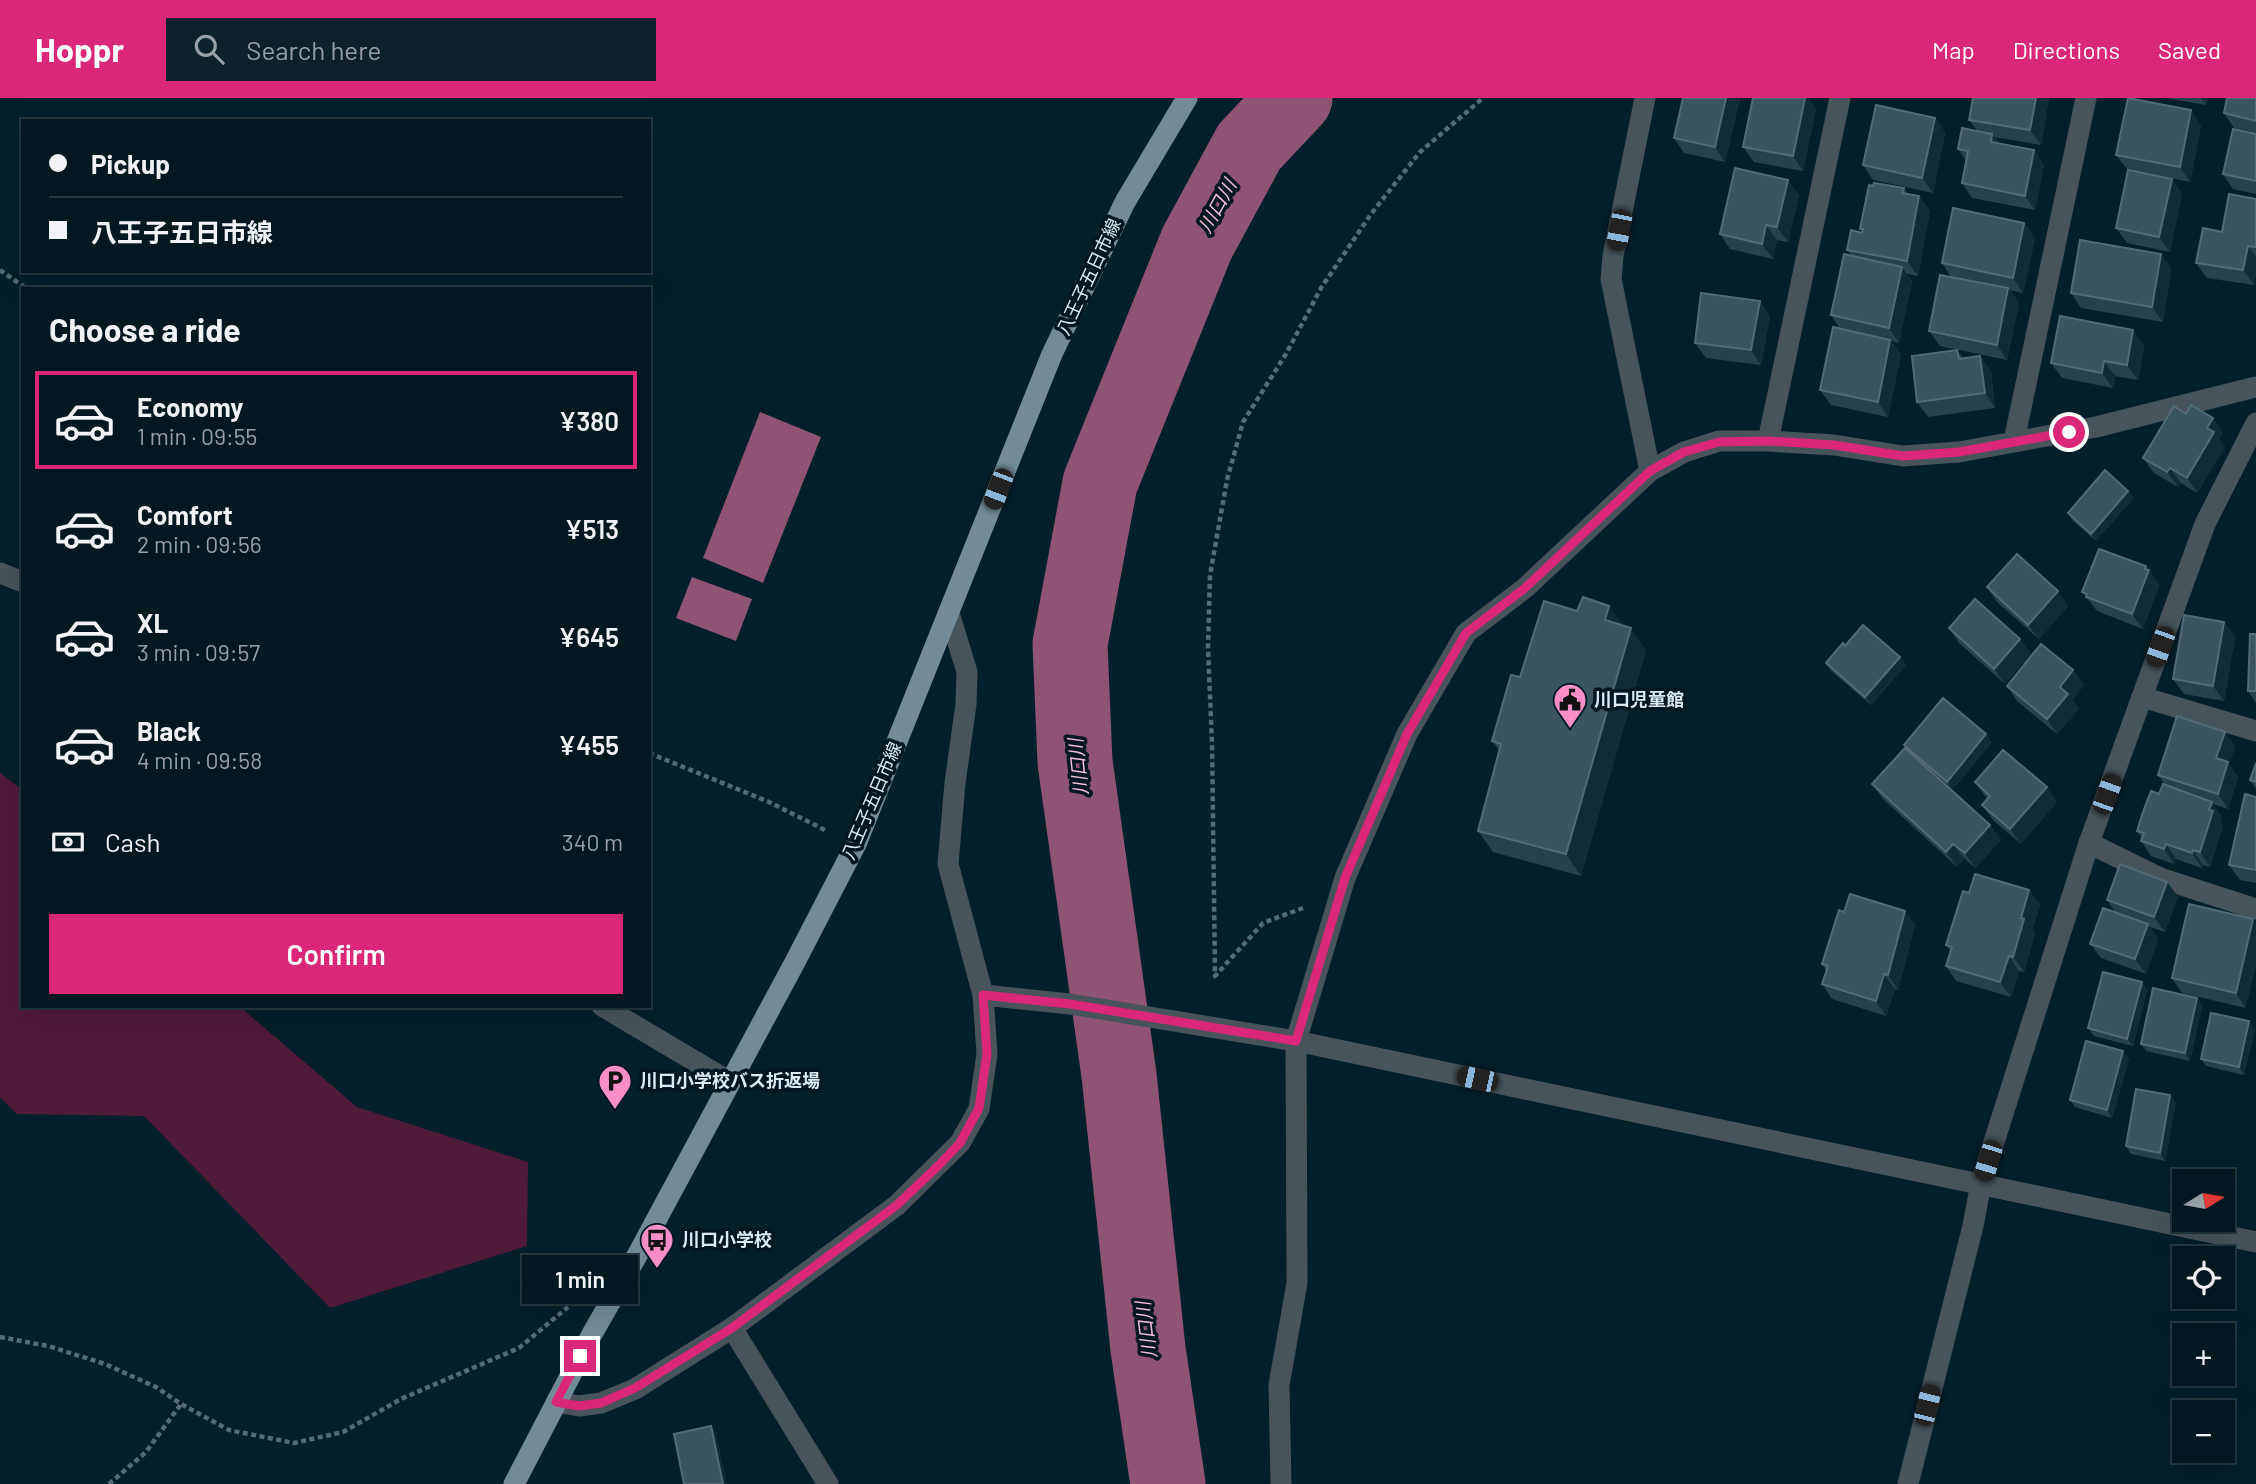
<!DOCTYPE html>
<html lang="en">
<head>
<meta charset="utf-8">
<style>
  :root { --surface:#021820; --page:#0c2129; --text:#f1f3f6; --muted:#96a0a5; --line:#23373e; --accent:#db2777 }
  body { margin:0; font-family:Barlow,"Noto Sans JP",sans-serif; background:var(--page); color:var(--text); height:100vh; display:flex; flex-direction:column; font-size:26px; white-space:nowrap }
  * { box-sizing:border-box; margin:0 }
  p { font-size:23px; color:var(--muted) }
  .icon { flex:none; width:38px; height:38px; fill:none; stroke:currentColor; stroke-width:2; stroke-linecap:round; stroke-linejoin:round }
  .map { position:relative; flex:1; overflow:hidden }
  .details { position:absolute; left:21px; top:189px; width:630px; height:721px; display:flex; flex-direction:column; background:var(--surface); border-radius:0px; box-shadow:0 7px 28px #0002,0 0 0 2px var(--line) }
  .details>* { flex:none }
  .guide { position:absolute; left:21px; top:21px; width:630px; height:154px; border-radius:0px; box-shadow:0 7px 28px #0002,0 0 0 2px var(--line); display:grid; align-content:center; height:154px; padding:0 28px; background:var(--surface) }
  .needle { width:46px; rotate:79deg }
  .fabs { position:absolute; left:2172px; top:1071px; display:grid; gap:14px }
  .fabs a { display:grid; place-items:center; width:63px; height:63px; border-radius:0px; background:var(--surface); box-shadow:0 7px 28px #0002,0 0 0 2px var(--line); font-size:35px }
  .end { position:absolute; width:32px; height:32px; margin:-16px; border:9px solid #db2777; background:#fff; box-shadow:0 0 0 4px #fff }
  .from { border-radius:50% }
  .bubble { position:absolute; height:49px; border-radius:0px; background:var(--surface); box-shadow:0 7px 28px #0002,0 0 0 2px var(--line); font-size:23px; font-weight:600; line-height:49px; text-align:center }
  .car { position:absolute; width:21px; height:42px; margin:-21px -10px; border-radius:9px; box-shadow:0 0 5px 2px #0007; background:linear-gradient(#222 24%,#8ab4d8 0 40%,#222 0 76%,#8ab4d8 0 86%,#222 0) }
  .guide b { display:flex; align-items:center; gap:24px; height:66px; font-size:26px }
  .guide b+b { border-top:2px solid var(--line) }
  .guide i { width:18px; height:18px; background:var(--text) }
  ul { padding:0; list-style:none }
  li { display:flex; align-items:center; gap:21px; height:98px; margin:0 14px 10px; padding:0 14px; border:4px solid transparent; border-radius:0px }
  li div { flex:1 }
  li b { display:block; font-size:26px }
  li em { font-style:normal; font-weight:600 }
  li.on { border-color:var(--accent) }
  li>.icon { width:63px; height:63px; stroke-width:1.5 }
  h2 { padding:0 28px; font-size:32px; line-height:84px }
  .pay { display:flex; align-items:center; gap:18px; height:77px; padding:0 28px; font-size:26px }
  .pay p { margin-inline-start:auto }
  .button { display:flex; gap:14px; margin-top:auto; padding:14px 28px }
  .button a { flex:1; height:80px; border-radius:0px; background:var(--accent); color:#fff; font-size:28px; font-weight:600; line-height:80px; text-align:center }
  header { display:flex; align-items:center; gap:42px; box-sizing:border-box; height:98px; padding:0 35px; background:var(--accent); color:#fff }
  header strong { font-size:33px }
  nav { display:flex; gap:38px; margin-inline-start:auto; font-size:24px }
  .search { width:490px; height:63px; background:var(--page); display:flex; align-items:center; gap:18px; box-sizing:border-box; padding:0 24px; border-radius:0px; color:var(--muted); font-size:26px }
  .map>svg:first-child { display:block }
  .green { fill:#501a39 }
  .water { fill:#8f5373 }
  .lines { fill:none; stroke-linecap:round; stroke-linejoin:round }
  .river { stroke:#8f5373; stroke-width:75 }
  .path { stroke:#536c76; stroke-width:4.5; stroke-dasharray:5 3.5; stroke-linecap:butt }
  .lane { stroke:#47545a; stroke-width:21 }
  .street { stroke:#47545a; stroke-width:21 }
  .primary { stroke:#718c97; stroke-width:21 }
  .wall { fill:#26434d }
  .shaded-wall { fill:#0f2d38 }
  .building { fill:#39555f; stroke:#526c76; stroke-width:2 }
  .route { stroke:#db2777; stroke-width:9 }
  .labels { text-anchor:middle; stroke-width:7; stroke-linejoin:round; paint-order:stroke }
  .street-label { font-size:18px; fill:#daebf3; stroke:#001721 }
  .poi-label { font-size:18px; font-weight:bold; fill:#daebf3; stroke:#001721; text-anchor:start }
  .water-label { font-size:19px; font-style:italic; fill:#f7bfda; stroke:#001721 }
</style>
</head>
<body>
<header>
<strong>Hoppr</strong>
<div class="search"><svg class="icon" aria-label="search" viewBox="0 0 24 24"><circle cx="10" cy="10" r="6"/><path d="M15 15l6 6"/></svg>Search here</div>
<nav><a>Map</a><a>Directions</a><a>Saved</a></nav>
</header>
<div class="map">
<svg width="2256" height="1386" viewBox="0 0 2256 1386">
  <rect width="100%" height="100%" fill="#02202b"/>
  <path class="green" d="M0 675 23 692V908H239L357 1009 528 1064 527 1148 330 1210 144 1018 17 1016 0 999Z"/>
  <path class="water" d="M760 314 821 339 763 485 703 460Z
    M692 479 752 501 736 543 676 520Z"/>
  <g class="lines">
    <path class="river" d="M1168 1386 1148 1251 1119 977 1075 664 1070 546 1100 385 1197 145 1249 49 1295 0"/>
    <path class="path" d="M0 172 27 191
      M649 655 769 704 827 733
      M1303 810 1263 825 1215 878 1212 645 1208 550 1210 477 1227 382 1243 324 1286 256 1321 190 1371 116 1420 54 1483 0
      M0 1239 48 1248 105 1266 156 1289 181 1306 229 1332 294 1345 343 1334 401 1301 519 1250 568 1209
      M109 1386 146 1354 181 1306"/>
    <path class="lane" d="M0 475 23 484
      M2142 599 2256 633
      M2089 745 2160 780 2256 811
      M602 908 730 984
      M732 1230 828 1386"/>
    <path class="street" d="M1645 0 1613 158 1611 181 1650 373
      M1768 343 1840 0
      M2014 343 2086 0
      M983 897 1070 906 1296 943 2256 1144
      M556 1304 579 1308 601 1305 635 1291 732 1230 897 1107 960 1045 979 1011 987 956 983 897 948 766 955 685 966 606 967 574 949 515
      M1281 1386 1279 1287 1297 1185 1296 943 1345 780 1407 636 1466 535 1525 490 1650 373 1684 354 1719 343H1768L1834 347 1903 358 1959 354 2096 329 2256 289
      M1908 1386 1973 1128 1981 1085 2089 745 2142 599 2205 426 2256 325"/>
    <path class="primary" d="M514 1386 592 1236 639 1154 795 864 856 746 1052 256 1125 104 1187 0"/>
  </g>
  <path class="wall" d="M1683 0H1740L1725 64 1684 55 1674 40Z
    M2049 0 2041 47 1994 39 1999 45 2034 52 2044 67 2035 112 1972 100 1962 85 1966 63 1958 51 1977 33 1969 22Z
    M2166 0H2207L2206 7Z
    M2256 0V35L2234 30 2224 15Z
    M1816 11 1803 73 1754 64 1743 49Z
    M1935 20 1945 35 1933 95 1873 82 1863 67Z
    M2201 27 2190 84 2142 74 2172 81 2182 96 2170 154 2127 145 2116 130 2128 72 2127 71 2116 57Z
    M2256 36V96L2233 91 2223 76Z
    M1904 90 1908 96 1919 98 1930 113 1918 178 1907 176 1912 183 1899 245 1891 243 1901 256 1888 319 1831 307 1820 292 1840 231 1831 217 1851 157 1847 152 1862 134 1860 131Z
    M1799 97 1788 144 1777 142 1773 161 1730 151 1720 136Z
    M2256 101V175L2254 187 2207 180 2196 165 2222 134Z
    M2024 125 2035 140 2023 195 2010 192 2019 205 2007 262 1940 248 1929 233 1951 179 1942 165Z
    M2161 156 2171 171 2163 224 2081 210 2071 195Z
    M1770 218 1761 267 1706 260 1695 245Z
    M2144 247 2138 282 2115 278 2113 290 2062 280 2051 265Z
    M1957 252 1963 260 1980 258 1991 273 1995 310 1928 319 1917 304Z
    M2186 316 2213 320 2223 335 2219 341 2225 349 2197 395 2181 385 2178 389 2154 375 2143 360Z
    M2128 393 2134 400 2096 443 2073 423 2068 415Z
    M2146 468 2159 487 2143 531 2097 513 2082 494Z
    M1987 489 2058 493 2068 508 2039 541 1997 504Z
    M1609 508 1623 528 1646 552 1581 778 1493 754 1478 733 1499 652 1492 643 1520 579 1577 513Z
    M2224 524 2235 539 2224 603 2184 596 2173 581Z
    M1949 530 2020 541 2031 556 2005 586 1959 545Z
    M2256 536V605L2248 593Z
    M1845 548 1906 567 1871 607 1831 573 1826 565Z
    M2073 572 2084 587 2072 602 2079 611 2057 636 2017 603 2007 588Z
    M2225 634 2235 649 2229 666 2238 679 2228 711 2213 706 2222 719 2220 724 2223 728 2210 769 2203 767 2202 770 2176 761 2174 766 2151 758 2141 743 2142 740 2137 733 2165 687 2158 677Z
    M1992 644 1953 691 1929 671 1990 727 2001 742 1975 770 1964 760 1957 769 1883 701 1872 686 1907 652 1904 647Z
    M2256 665V691L2250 682Z
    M1975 684 2057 704 2021 746 1993 722 1982 707 1987 701Z
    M2256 699V785L2240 782 2229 767Z
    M2029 792 2040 807 2032 832 2035 836 2024 874 2019 873 2011 899 1956 883 1946 868 1951 854 1946 847 1969 795Z
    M2178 798 2165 834 2150 829 2158 841 2146 876 2101 860 2090 846 2115 814 2107 802Z
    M2189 806 2246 910 2182 895 2172 880Z
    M1905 813 1915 827 1898 892 1895 891 1886 918 1832 901 1822 886 1826 873 1822 866 1844 814Z
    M2142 884 2147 892 2133 948 2094 938 2088 930Z
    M2197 900 2202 908 2190 963 2146 953 2141 946Z
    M2255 931 2244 977 2206 968 2201 961Z
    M2129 961 2112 1020 2075 1009 2070 1002Z
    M2176 1004 2165 1063 2131 1056 2126 1048Z"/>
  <path class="shaded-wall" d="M1726 0H1740L1725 64 1715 49Z
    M1805 0H1809L1816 11 1803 73 1793 58Z
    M2036 0H2049L2041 47 2030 32Z
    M2201 0H2207L2206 7Z
    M2191 12 2201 27 2190 84 2180 69Z
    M1935 20 1945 35 1933 95 1922 80Z
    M1992 36 2002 51 1991 44Z
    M2034 52 2044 67 2035 112 2025 98Z
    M2172 81 2182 96 2170 154 2159 139Z
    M1788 82 1799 97 1788 144 1777 129Z
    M1919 98 1930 113 1918 178 1907 163Z
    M2024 125 2035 140 2023 195 2013 180Z
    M1766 127 1777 142 1773 161 1762 146Z
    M2248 148 2256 159V175L2254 187 2243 172Z
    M2161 156 2171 171 2163 224 2152 209Z
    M1902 169 1912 183 1899 245 1889 230Z
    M2008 190 2019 205 2007 262 1997 247Z
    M1760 203 1770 218 1761 267 1751 252Z
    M2133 232 2144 247 2138 282 2127 267Z
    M1890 242 1901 256 1888 319 1878 304Z
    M1980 258 1991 273 1995 310 1985 295Z
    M2104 263 2115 278 2113 290 2102 275Z
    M2213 320 2223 335 2219 341 2225 349 2197 395 2187 380 2207 330Z
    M2170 370 2181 385 2178 389 2167 374Z
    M2128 393 2134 400 2096 443 2091 436Z
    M2146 468 2159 487 2143 531 2132 516Z
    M2058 493 2068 508 2039 541 2028 527Z
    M1609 508 1624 529 1605 522Z
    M2224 524 2235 539 2224 603 2213 588Z
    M1631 530 1646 552 1581 778 1566 756Z
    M2020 541 2031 556 2005 586 1994 571Z
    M1900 559 1906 567 1871 607 1865 599Z
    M2073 572 2084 587 2072 602 2079 611 2057 636 2047 621 2060 589Z
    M2225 634 2235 649 2229 666 2238 679 2228 711 2218 696 2216 660Z
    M1986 636 1992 644 1953 691 1947 684Z
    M2047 689 2057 704 2021 746 2010 731Z
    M2212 704 2222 719 2220 724 2223 728 2210 769 2200 754Z
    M1990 727 2001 742 1975 770 1965 755Z
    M1953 746 1964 760 1957 769 1946 754Z
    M2166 746 2176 761 2174 766 2164 751Z
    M2193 752 2203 767 2202 770 2192 755Z
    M2167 784 2178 798 2165 834 2154 819Z
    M2029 792 2040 807 2032 832 2035 836 2024 874 2013 859 2021 820Z
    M1905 813 1915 827 1898 892 1888 877Z
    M2253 821 2256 826V868L2246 910 2236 895Z
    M2148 826 2158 841 2146 876 2135 861Z
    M2009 858 2019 873 2011 899 2000 884Z
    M1884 876 1895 891 1886 918 1876 903Z
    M2142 884 2147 892 2133 948 2127 941Z
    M2197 900 2202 908 2190 963 2185 955Z
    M2249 923 2255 931 2244 977 2239 969Z
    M2123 953 2129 961 2112 1020 2107 1012Z
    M2170 997 2176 1004 2165 1063 2160 1055Z
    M711 1328 716 1335 727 1386H723Z"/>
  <path class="building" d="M1683 0H1726L1715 49 1674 40Z
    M1753 0H1805L1793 58 1743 49Z
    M1973 0H2036L2030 32 1969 22Z
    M2128 0 2191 12 2180 69 2116 57Z
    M2227 0H2256V23L2224 15Z
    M1876 7 1935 20 1922 80 1863 67Z
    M1962 30 1992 36 1991 44 2034 52 2025 98 1962 85 1968 53 1958 51Z
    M2233 31 2256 36V83L2223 76Z
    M1735 70 1788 82 1777 129 1766 127 1762 146 1720 136Z
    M2128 72 2172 81 2159 139 2116 130Z
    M1874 85 1904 90 1902 95 1919 98 1907 163 1847 152 1851 132 1862 135 1863 131H1860L1869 87 1873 88Z
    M2229 96 2256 101V149L2248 148 2243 172 2196 165 2203 130 2222 134Z
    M1953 110 2024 125 2013 180 1942 165Z
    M2080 142 2161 156 2152 209 2071 195Z
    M1844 156 1902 169 1889 230 1831 217Z
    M1940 177 2008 190 1997 247 1929 233Z
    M1701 195 1760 203 1751 252 1695 245Z
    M2060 218 2133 232 2127 267 2104 263 2102 275 2051 265Z
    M1833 229 1890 242 1878 304 1820 292Z
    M1957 252 1959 261 1980 258 1985 295 1917 304 1912 258Z
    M2191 307 2213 320 2207 330 2214 334 2187 380 2170 370 2167 374 2143 360 2174 308 2186 316Z
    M2105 372 2128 393 2091 436 2068 415Z
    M2099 451 2146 468 2145 471 2149 472 2132 516 2086 499 2087 496 2082 494Z
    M2017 456 2058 493 2028 527 1987 489Z
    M1583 499 1609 508 1605 522 1631 530 1566 756 1478 733 1501 646 1492 643 1511 577 1520 579 1544 503 1577 513Z
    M1975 501 2020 541 1994 571 1949 530Z
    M2184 517 2224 524 2213 588 2173 581Z
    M1863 527 1900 559 1865 599 1826 565 1843 545 1845 548Z
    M2250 536H2256V593H2248Z
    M2041 546 2073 572 2060 589 2068 596 2047 621 2007 588Z
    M1943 600 1986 636 1947 684 1904 647Z
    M2177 618 2225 634 2216 660 2228 664 2218 696 2158 677Z
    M1905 650 1990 727 1965 755 1953 746 1946 754 1872 686Z
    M2003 652 2047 689 2010 731 1982 707 1990 698 1975 684Z
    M2256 665V684L2250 682Z
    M2163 686 2212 704 2209 712 2213 713 2200 754 2193 752 2192 755 2166 746 2164 751 2141 743 2144 735 2137 733 2143 714 2151 693 2159 696Z
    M2245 696 2256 699V772L2229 767Z
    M2120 766 2167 784 2154 819 2107 802Z
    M1975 776 2029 792 2021 820 2024 821 2013 859 2009 858 2000 884 1946 868 1952 849 1946 847 1963 793 1969 795Z
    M1850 796 1905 813 1888 877 1884 876 1876 903 1822 886 1828 868 1822 866 1839 812 1844 814Z
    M2189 806 2253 821 2236 895 2172 880Z
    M2103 810 2148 826 2135 861 2090 846Z
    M2103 874 2142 884 2127 941 2088 930Z
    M2153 890 2197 900 2185 955 2141 946Z
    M2211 915 2249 923 2239 969 2201 961Z
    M2086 943 2123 953 2107 1012 2070 1002Z
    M2136 991 2170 997 2160 1055 2126 1048Z
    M711 1328 723 1386H684L674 1336Z"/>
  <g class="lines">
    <path class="route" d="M580 1258 556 1304 579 1308 601 1305 635 1290 732 1230 897 1107 939 1067 960 1045 979 1010 987 956 983 897 1070 906 1296 943 1345 780 1407 636 1466 535 1525 490 1650 373 1684 354 1719 344 1768 343 1834 347 1903 358 1959 354 2069 334"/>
  </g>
  <defs>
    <symbol id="civic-pin" viewBox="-11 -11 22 30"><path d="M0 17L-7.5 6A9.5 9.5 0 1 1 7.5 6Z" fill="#fa8fc8" stroke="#001721"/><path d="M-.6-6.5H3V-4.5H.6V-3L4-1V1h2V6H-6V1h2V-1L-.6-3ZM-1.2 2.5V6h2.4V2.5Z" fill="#111"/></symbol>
    <symbol id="parking-pin" viewBox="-11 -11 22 30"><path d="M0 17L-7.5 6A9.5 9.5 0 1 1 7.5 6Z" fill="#fa8fc8" stroke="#001721"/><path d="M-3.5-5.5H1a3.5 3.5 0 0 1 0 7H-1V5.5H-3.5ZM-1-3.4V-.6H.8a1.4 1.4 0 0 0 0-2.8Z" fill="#111"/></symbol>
    <symbol id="bus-pin" viewBox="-11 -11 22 30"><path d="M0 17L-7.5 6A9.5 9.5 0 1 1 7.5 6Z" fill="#fa8fc8" stroke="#001721"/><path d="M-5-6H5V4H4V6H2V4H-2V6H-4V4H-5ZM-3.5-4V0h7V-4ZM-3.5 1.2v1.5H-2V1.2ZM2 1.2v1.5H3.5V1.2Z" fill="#111"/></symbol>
  </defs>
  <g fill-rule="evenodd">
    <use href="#civic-pin" x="1551" y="583" width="38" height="52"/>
    <use href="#parking-pin" x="596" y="964" width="38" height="52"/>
    <use href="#bus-pin" x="638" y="1123" width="38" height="52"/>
  </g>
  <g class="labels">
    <g class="street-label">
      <text transform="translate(1089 179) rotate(-65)" y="6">八王子五日市線</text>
      <text transform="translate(872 703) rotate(-67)" y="6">八王子五日市線</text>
    </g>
    <g class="poi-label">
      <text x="1594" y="608">川口児童館</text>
      <text x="640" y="989">川口小学校バス折返場</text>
      <text x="682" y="1148">川口小学校</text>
    </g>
    <g class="water-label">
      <text transform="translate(1217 108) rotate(-61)" y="7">川口川</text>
      <text transform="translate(1078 669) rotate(-96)" y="7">川口川</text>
      <text transform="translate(1146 1232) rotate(-97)" y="7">川口川</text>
    </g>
  </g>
</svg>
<div class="fabs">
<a><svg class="needle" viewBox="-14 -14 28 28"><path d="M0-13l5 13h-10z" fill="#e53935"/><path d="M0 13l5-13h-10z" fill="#96a0a5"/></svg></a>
<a><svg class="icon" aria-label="locate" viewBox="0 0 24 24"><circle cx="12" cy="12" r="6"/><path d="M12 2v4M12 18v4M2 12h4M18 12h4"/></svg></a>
<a>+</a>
<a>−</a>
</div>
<i class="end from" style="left:2069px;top:334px"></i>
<i class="end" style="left:580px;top:1258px"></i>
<div class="bubble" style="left:522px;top:1157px;width:116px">1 min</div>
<i class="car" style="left:1619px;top:132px;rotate:191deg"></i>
<i class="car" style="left:998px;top:391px;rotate:201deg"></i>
<i class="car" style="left:2160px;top:549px;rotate:200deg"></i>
<i class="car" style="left:2107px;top:696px;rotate:20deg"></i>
<i class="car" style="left:1477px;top:981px;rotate:282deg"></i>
<i class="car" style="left:1988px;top:1063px;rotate:197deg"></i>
<i class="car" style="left:1927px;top:1307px;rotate:14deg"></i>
<div class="guide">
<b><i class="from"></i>Pickup</b>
<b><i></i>八王子五日市線</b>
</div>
<section class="details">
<h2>Choose a ride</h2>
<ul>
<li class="on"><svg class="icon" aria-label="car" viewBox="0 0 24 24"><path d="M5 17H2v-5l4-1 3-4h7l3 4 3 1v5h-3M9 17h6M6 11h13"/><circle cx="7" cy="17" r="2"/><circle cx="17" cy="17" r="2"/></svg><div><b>Economy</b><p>1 min · 09:55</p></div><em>¥380</em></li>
<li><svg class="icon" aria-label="car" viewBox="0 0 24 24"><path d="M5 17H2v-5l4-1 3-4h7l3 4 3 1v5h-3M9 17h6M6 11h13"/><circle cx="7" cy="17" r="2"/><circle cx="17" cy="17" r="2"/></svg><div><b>Comfort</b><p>2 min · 09:56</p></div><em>¥513</em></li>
<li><svg class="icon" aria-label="car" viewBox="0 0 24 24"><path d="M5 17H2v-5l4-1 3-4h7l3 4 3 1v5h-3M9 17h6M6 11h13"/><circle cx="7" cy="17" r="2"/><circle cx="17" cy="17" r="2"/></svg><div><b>XL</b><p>3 min · 09:57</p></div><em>¥645</em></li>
<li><svg class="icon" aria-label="car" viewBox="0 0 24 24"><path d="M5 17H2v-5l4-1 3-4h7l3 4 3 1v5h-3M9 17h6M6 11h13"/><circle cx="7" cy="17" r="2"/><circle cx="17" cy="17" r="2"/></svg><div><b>Black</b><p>4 min · 09:58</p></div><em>¥455</em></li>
</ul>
<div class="pay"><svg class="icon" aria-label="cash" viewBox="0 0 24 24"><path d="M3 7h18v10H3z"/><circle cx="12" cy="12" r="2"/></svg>Cash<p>340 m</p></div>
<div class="button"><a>Confirm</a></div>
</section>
</div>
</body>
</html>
